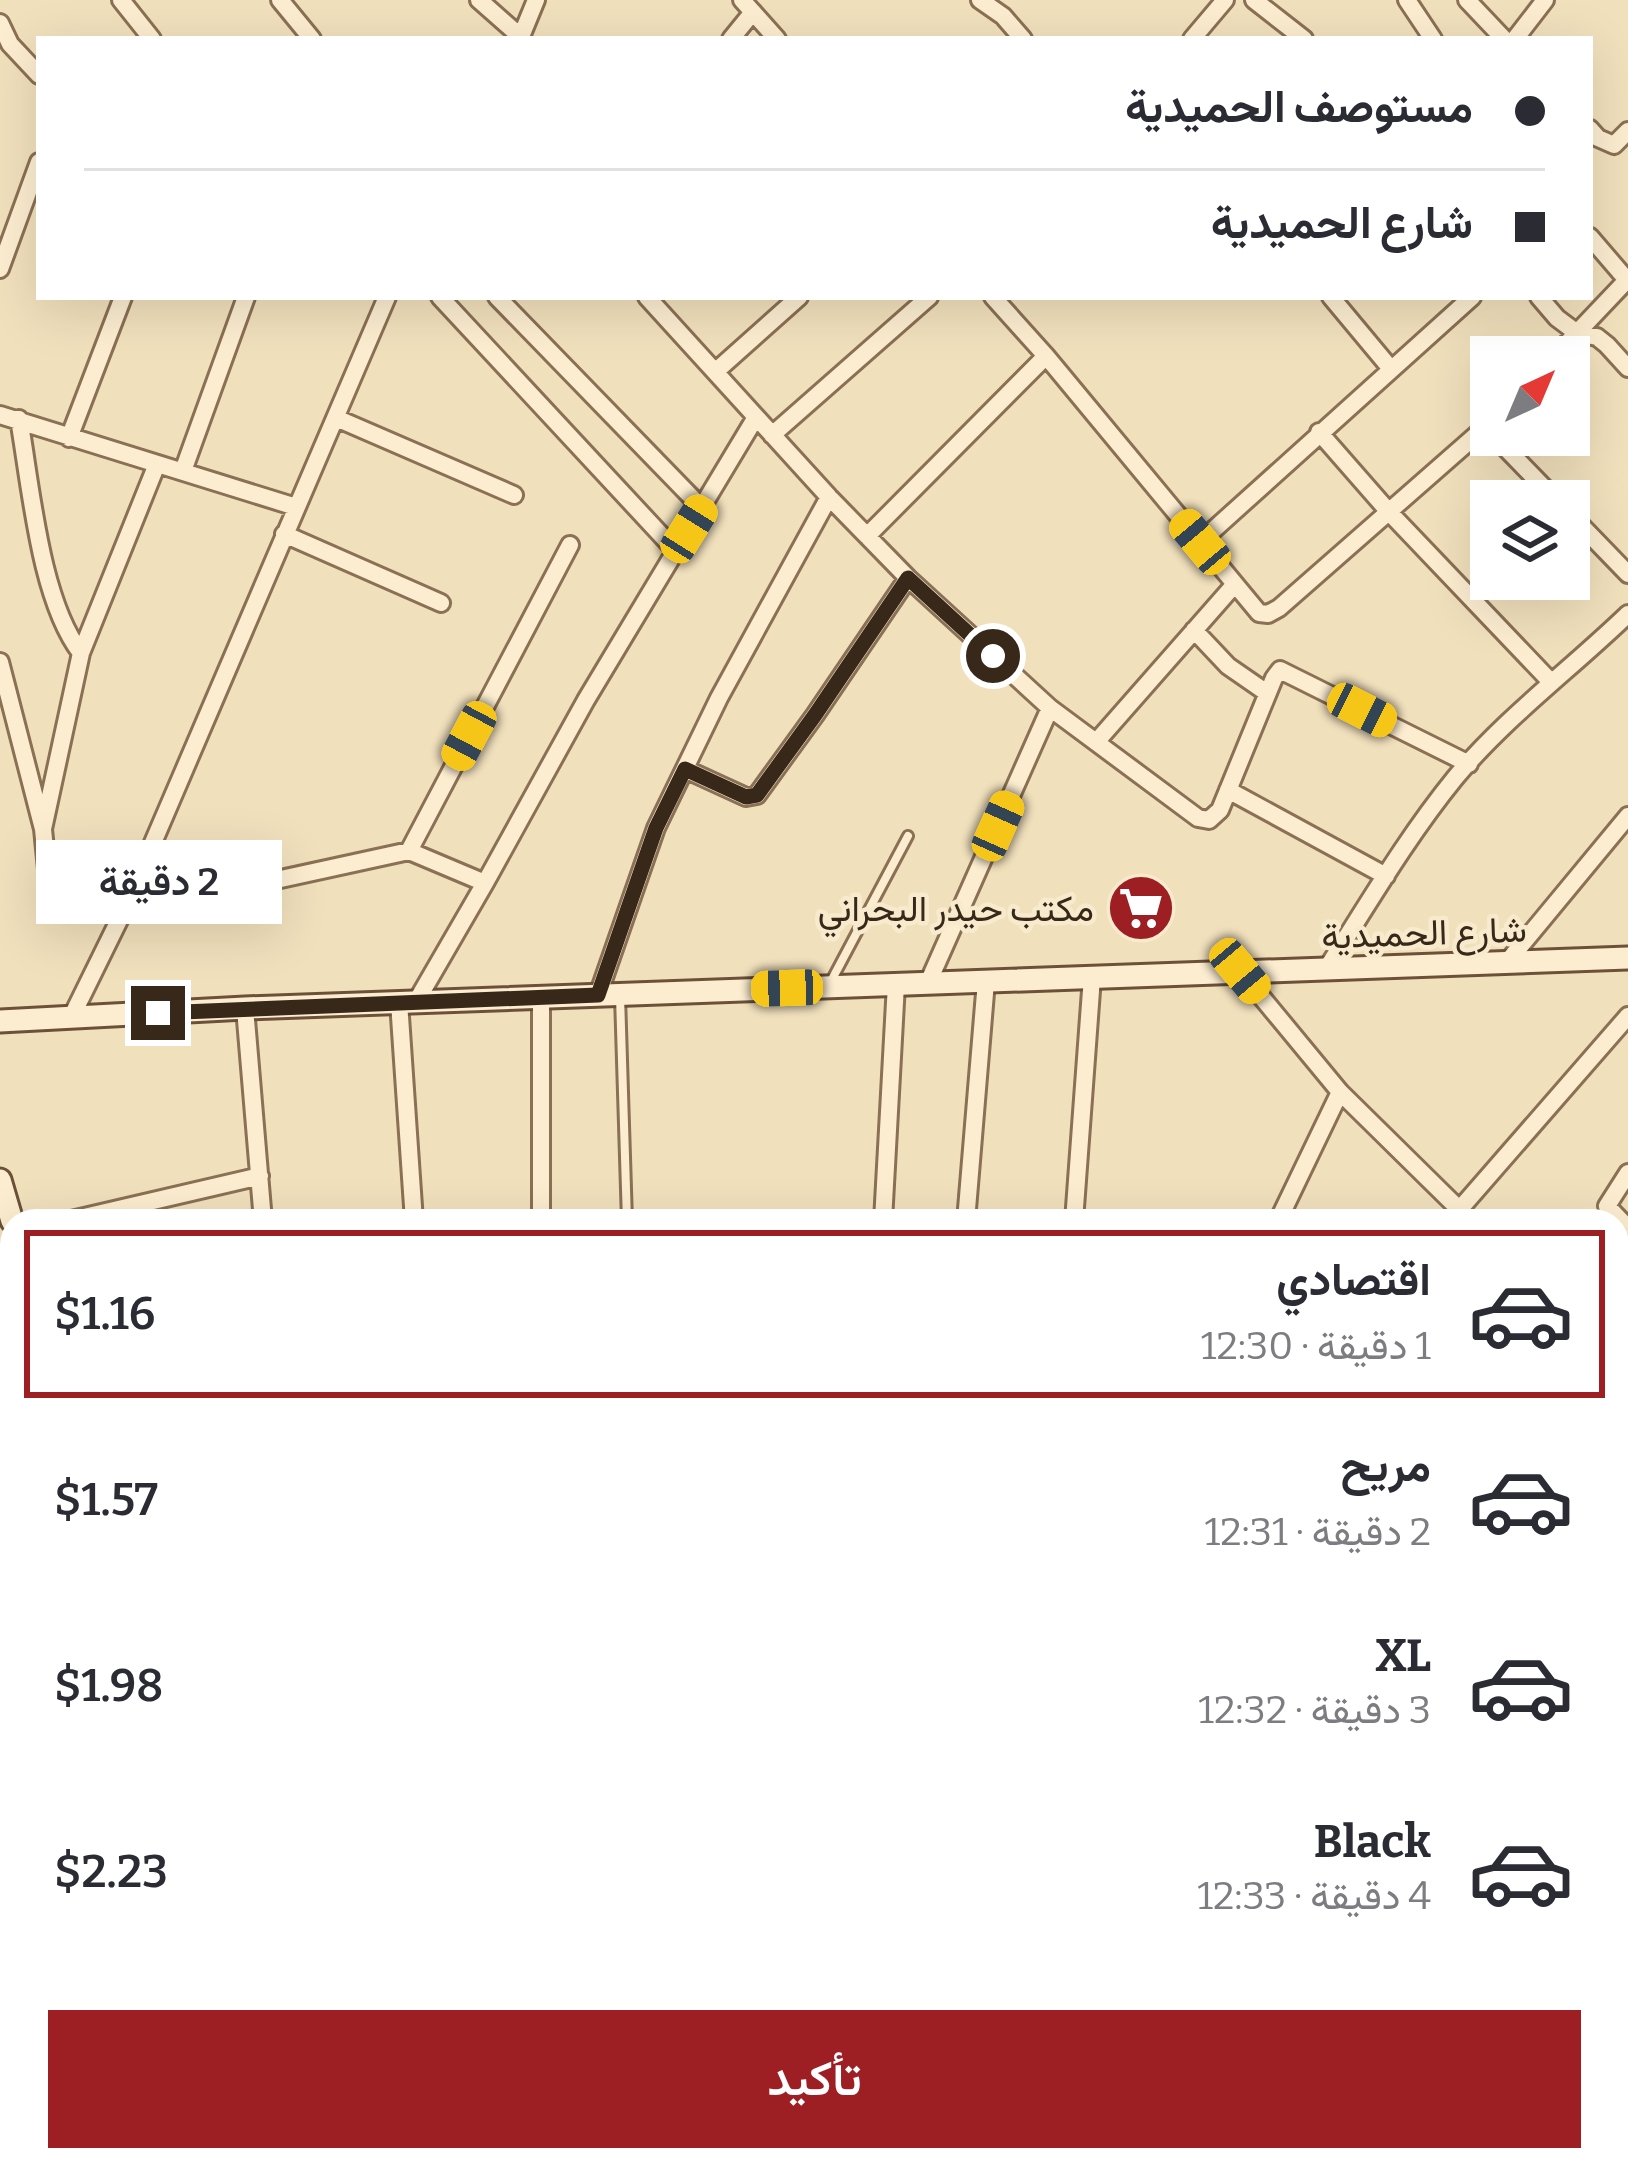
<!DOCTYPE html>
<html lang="ar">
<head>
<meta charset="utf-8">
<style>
  :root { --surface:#fff; --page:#f7f7f7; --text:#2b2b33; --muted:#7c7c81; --line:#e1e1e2; --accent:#9e1f23 }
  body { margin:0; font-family:Bitter,Vazirmatn,serif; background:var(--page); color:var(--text); direction:rtl; height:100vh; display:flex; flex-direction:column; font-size:45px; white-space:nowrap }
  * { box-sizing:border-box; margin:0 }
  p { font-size:39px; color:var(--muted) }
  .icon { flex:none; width:66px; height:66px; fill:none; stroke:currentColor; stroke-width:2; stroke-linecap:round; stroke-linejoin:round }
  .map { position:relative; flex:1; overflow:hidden; direction:ltr }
  .side { position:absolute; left:0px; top:1209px; width:1629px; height:963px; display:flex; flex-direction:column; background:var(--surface); border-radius:36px 36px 0 0; box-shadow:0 12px 48px #0002; direction:rtl }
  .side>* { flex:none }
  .top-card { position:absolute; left:36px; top:36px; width:1557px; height:264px; border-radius:0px; box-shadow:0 12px 48px #0002; direction:rtl; display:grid; align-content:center; height:264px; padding:0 48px; background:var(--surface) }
  .needle { width:78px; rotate:44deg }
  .buttons { position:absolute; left:1470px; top:336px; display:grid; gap:24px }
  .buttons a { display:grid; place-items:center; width:120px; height:120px; border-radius:0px; background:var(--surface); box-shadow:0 12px 48px #0002; font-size:60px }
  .end { position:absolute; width:54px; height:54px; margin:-27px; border:15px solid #38281a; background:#fff; box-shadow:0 0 0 6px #fff }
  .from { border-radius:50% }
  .bubble { position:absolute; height:84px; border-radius:0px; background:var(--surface); box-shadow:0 12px 48px #0002; font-size:39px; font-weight:600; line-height:84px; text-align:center; direction:rtl }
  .car { position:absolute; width:36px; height:72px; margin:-36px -18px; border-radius:15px; box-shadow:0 0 9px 3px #0007; background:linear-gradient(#f5c518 24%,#345 0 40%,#f5c518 0 76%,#345 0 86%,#f5c518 0) }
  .top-card b { display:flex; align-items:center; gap:42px; height:114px; font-size:45px }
  .top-card b+b { border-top:3px solid var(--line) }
  .top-card i { width:30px; height:30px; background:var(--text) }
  ul { padding:21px 0 0; list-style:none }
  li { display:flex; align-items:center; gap:36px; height:168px; margin:0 24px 18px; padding:0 24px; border:6px solid transparent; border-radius:0px }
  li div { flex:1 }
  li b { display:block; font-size:45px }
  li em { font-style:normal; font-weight:600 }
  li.current { border-color:var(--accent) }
  li>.icon { width:108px; height:108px; stroke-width:1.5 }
  .cta { display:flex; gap:24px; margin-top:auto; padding:24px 48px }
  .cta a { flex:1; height:138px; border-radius:0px; background:var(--accent); color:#fff; font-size:48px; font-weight:600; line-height:138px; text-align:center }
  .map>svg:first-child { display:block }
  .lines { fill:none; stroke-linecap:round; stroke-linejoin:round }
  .canal { stroke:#a0c2b7; stroke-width:18 }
  .lane-casing { stroke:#8a7054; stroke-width:14 }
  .street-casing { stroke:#8a7054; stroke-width:22 }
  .secondary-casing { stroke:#6c5138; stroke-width:27 }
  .lane { stroke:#fcedd0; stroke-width:8 }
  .street { stroke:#fcedd0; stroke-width:16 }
  .secondary { stroke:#fcedd0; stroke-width:21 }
  .route { stroke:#38281a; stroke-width:15 }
  .labels { text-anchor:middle; stroke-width:9; stroke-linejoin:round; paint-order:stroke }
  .poi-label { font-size:36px; fill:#38281a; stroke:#f8eacc; text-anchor:end }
  .street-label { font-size:36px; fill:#38281a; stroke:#f8eacc }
</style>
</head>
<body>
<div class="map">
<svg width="1628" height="2171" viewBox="0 0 1628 2171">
  <rect width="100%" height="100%" fill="#f1e0bc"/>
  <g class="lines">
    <path class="canal" d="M0 1610 12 1658
      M86 2160 87 2171"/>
    <defs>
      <path id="lane" d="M829 985 908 836
        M620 996 627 1221
        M575 2160 604 2167
        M637 2160 653 2165
        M549 2171 551 2160"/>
      <path id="street" d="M121 0 152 39
        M280 0 312 39
        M479 0 521 37
        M742 0 777 39
        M980 0 1003 16 1023 39
        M1254 0 1304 39
        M1407 0 1433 39
        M1467 0 1504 39
        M0 23 10 44 39 75
        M520 39 536 0
        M731 39 753 12
        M1192 39 1225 0
        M1515 39 1545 0
        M1590 129 1598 138 1614 145 1628 131
        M1590 237 1627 280
        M0 269 39 162
        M440 297 676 551
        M497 297 702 508
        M647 297 829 497 908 578 1050 708 1198 818 1209 820 1220 810 1274 678 1280 670 1469 764
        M1331 297 1391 369
        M1539 297 1557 318 1577 333 1597 337 1607 345 1628 368
        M1046 356 1259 613 1268 614 1279 608 1491 422
        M1554 357 1628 279
        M715 372 799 297
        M0 415 296 507
        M336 418 514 495
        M19 419C31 487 40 600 81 653
        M1319 432 1389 512 1551 682
        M772 435 929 297
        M1493 435 1557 501
        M69 438 123 297
        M183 471 246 297
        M1569 513 1628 574
        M284 534 441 603
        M867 536 1046 356 993 297
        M1200 542 1472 297
        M1194 630 1228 666 1267 693
        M0 662 43 829 48 879 53 891 77 901 125 908
        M1097 741 1235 584
        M685 769 746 797 757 795 815 715 908 578
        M1228 790 1386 876
        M43 829 81 653 157 464
        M409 851 485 883
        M131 894 244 887 409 851 570 545
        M1508 961 1628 816
        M1327 968C1368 904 1407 837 1455 778 1506 717 1571 669 1628 614
        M1240 971 1340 1092 1471 1221
        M928 983 1050 708
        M598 995 656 828 719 698 829 497
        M541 997V1221
        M399 1002 414 1221
        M416 1002 485 883 586 700 756 417
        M245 1008 263 1221
        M71 1018 125 908 387 297
        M1628 1173 1607 1206 1628 1228
        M1459 1210 1628 1016
        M67 1221 260 1176
        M883 1221 896 984
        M966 1221 986 981
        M1074 1221 1092 977
        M1278 1221 1340 1092
        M1617 1371 1628 1351
        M1617 1563 1628 1547
        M1617 1909 1628 1895
        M1617 2026 1628 2034
        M0 2106 2 2141
        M1617 2139 1628 2144
        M205 2160 206 2171
        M1123 2171 1127 2160"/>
      <path id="secondary" d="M0 1021 245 1008 1628 958
        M0 1180 12 1221
        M0 2134 12 2133
        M0 2152H12
        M938 2160 1007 2171"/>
    </defs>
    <use href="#lane" class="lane-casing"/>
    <use href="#street" class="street-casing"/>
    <use href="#secondary" class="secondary-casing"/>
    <use href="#lane" class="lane"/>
    <use href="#street" class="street"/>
    <use href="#secondary" class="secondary"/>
  </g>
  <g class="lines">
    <path class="route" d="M158 1013 598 995 656 828 685 769 746 797 757 795 815 715 908 578 993 656"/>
  </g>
  <defs>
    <symbol id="supermarket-disc" viewBox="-11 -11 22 22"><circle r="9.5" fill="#9e1f23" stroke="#f8eacc"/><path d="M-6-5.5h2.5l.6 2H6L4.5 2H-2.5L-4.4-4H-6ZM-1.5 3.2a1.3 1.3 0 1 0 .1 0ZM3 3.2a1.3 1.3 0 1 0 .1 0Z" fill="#fff"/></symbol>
  </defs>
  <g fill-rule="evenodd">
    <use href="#supermarket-disc" x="1103" y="870" width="76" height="76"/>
  </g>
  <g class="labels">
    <g class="poi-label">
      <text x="1094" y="921">مكتب حيدر البحراني</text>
    </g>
    <g class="street-label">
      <text transform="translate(1424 932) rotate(-2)" y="13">شارع الحميدية</text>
    </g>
  </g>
</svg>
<div class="buttons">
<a><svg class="needle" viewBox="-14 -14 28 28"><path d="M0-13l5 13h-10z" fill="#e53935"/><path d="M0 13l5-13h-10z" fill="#7c7c81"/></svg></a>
<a><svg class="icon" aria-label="layers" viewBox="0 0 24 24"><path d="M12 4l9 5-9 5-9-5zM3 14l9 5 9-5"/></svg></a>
</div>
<i class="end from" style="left:993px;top:656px"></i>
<i class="end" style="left:158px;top:1013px"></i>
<div class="bubble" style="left:36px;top:840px;width:246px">2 دقيقة</div>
<i class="car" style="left:689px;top:529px;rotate:32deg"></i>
<i class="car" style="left:1200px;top:542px;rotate:320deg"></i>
<i class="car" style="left:1362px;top:710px;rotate:117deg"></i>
<i class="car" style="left:469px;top:736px;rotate:208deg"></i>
<i class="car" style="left:998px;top:826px;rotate:24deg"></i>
<i class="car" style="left:1240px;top:971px;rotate:140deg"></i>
<i class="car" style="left:787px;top:988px;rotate:268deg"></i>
<div class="top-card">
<b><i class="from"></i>مستوصف الحميدية</b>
<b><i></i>شارع الحميدية</b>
</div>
<section class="side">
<ul>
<li class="current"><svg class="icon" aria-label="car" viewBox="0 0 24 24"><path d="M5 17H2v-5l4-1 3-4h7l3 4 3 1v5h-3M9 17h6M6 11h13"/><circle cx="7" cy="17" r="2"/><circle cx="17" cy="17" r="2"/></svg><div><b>اقتصادي</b><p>1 دقيقة · 12:30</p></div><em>$1.16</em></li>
<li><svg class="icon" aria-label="car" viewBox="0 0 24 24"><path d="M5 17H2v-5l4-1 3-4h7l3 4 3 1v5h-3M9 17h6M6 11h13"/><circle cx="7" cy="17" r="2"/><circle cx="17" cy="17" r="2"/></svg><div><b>مريح</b><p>2 دقيقة · 12:31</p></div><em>$1.57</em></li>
<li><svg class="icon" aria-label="car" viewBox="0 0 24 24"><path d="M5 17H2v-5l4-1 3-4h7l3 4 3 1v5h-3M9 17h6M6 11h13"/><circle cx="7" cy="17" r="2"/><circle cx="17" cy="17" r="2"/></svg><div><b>XL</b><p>3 دقيقة · 12:32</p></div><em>$1.98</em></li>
<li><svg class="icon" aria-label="car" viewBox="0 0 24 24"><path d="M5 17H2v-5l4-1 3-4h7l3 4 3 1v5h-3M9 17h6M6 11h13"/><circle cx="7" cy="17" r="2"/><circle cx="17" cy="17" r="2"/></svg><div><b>Black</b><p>4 دقيقة · 12:33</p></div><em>$2.23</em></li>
</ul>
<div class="cta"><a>تأكيد</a></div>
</section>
</div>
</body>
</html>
